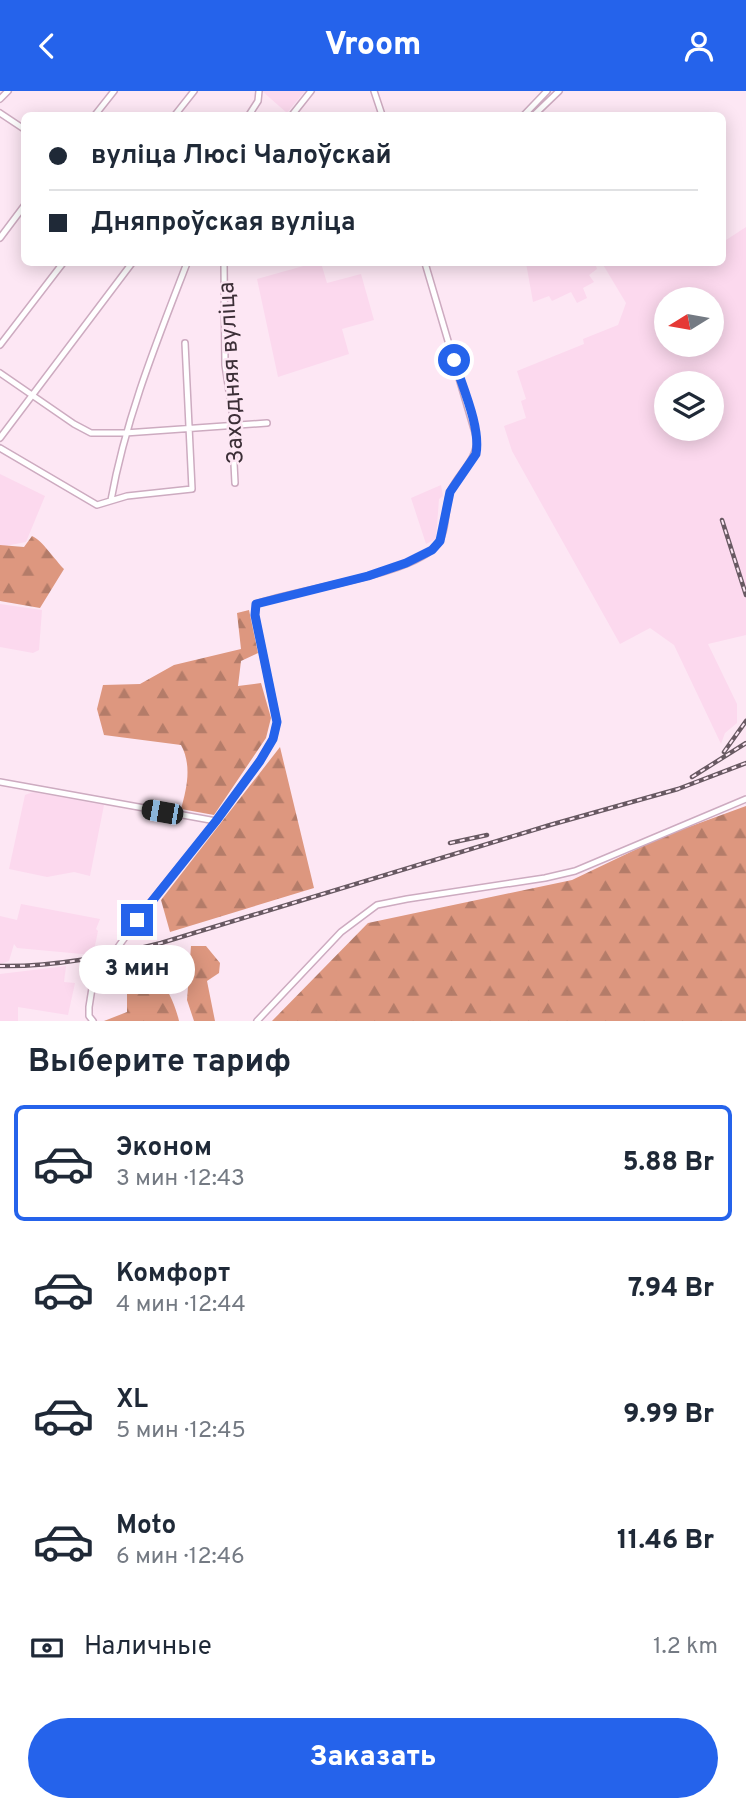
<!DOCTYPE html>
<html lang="ru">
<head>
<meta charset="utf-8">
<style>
  :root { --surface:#fff; --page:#f6f6f7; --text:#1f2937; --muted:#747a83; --line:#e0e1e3; --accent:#2563eb }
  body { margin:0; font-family:Overpass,sans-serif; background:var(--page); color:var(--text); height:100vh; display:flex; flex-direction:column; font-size:26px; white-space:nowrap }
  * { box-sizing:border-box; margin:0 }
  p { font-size:23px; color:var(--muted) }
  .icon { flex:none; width:38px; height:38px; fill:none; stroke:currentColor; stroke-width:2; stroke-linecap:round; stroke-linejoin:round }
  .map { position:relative; height:930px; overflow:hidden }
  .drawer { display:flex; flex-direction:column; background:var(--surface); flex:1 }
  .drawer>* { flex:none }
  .banner { position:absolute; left:21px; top:21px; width:705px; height:154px; border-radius:10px; box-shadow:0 4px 18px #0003; display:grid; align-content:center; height:154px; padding:0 28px; background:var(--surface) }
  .needle { width:46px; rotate:259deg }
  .controls { position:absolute; left:654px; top:196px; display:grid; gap:14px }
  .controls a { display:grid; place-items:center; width:70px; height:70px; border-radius:50%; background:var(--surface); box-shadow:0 4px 18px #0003; font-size:35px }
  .end { position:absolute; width:32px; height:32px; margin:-16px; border:9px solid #2563eb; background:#fff; box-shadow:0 0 0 4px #fff }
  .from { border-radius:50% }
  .bubble { position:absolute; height:49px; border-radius:24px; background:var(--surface); box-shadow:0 4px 18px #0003; font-size:23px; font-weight:800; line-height:49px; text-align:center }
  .car { position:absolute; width:21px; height:42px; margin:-21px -10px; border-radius:9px; box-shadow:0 0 5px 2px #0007; background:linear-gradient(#222 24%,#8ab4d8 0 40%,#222 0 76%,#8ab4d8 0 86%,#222 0) }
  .banner b { display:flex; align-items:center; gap:24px; height:66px; font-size:26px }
  .banner b+b { border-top:2px solid var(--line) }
  .banner i { width:18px; height:18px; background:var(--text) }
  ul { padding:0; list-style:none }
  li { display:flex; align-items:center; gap:21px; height:116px; margin:0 14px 10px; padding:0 14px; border:4px solid transparent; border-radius:10px }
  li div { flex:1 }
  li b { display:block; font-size:26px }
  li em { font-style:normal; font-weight:800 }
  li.on { border-color:var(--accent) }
  li>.icon { width:63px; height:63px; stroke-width:1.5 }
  h2 { padding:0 28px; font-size:32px; line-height:84px }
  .pay { display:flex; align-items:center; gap:18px; height:77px; padding:0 28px; font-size:26px }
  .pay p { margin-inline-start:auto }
  .action { display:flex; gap:14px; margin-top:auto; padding:14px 28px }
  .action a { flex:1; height:80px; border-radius:42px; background:var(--accent); color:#fff; font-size:28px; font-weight:800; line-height:80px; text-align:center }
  header { display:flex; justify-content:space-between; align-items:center; height:91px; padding:0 28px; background:var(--accent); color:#fff; font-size:32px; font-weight:800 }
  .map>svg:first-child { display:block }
  .built { fill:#fcd9ee; fill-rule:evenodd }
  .forest { fill:url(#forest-firs) }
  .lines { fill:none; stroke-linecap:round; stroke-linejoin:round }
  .minor-casing { stroke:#cdabc0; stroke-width:8 }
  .minor { stroke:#fff; stroke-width:5 }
  .rail-casing { stroke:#685962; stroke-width:4.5 }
  .rail { stroke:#fde7f4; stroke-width:2; stroke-dasharray:5; stroke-linecap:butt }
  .route { stroke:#2563eb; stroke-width:9 }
  .labels { text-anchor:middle; stroke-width:5; stroke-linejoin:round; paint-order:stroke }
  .street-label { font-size:23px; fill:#3c2f37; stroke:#fde7f4 }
</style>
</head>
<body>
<header><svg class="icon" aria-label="back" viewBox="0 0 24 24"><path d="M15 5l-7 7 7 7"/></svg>Vroom<svg class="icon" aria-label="person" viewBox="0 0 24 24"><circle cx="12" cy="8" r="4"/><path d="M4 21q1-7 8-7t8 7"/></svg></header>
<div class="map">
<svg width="746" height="930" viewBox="0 0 746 930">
  <defs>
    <pattern id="forest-firs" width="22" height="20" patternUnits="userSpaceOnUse" patternTransform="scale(1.75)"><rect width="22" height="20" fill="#dd977f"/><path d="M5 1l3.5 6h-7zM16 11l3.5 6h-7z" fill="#b47c69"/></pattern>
  </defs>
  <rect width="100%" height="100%" fill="#fde7f4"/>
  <path class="built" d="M262 0H305L287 22Z
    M746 136V544L708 553 737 613V632L725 642 721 653 674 554 650 537 620 553 512 360 504 335 526 327 521 310 526 308 517 280 584 253 583 248 618 234 626 212 602 172H723V151ZM667 208H712V254H667ZM667 292H712V338H667Z
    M314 172H321L327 192 361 183 374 229 342 238 349 263 278 286 257 188Z
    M526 172H595L597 178 589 184 594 191 583 197 587 207 577 212 571 201 552 210 549 205 533 211Z
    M0 383 45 405 26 451 0 456Z
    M441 394 443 405 439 408 436 448 426 453 411 407Z
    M0 513 42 519 39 559 33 562 0 556Z
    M33 701 104 714 90 785 74 781 47 786 9 778 25 704Z
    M21 813 100 828 96 838 98 840 93 864 17 857 14 853 9 870 0 873V825L17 829Z
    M66 875 64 891 75 892 68 924 18 916V930H0V883Z"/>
  <path class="forest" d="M32 445C42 449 55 469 64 478L40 517 0 510V454L24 456Z
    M249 519 258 562 241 570 238 595 261 592 271 627 266 647 214 724 181 718C187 697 192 674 181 654L104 644 97 618 103 594 140 593 174 574 241 558 237 522Z
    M280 656 314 797 170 841 161 809Z
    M746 715V930H272L368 832 572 789 664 745Z
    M191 855H206L220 872 219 882 207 890 215 930H194L187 909Z
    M138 864C158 878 174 907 179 930H104L127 921V872Z"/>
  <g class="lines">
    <defs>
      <path id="minor" d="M374 0 382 24
        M0 8 8 0
        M0 22 24 38
        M95 24 114 0
        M175 24 194 0
        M249 24 258 10 259 0
        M292 24 311 0
        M524 24 547 0
        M534 24 559 0
        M0 147 24 115
        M224 172 225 274 233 326 232 333 235 392
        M0 254 63 172
        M0 282 74 333 91 342H125L267 332
        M0 347 132 172
        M0 357 97 414 127 405 192 398 185 252
        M111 409C126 326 157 250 187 172
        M0 691 216 730
        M93 930 89 925V916L93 891 146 817 216 730 260 670 273 648 277 631 255 524 256 513C295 498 417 484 438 452 448 437 444 415 451 399 460 381 477 369 477 348L425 172
        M257 930 341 841 377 814 407 808 545 787 575 780 746 708"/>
    </defs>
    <use href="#minor" class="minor-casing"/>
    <use href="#minor" class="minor"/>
    <defs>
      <path id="rail" d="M722 429 746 504
        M724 661 746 630
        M692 686 746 652
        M450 752 487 744
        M0 875C54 876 109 865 161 852L550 734 678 698 746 672"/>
    </defs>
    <use href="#rail" class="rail-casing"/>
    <use href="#rail" class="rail"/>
  </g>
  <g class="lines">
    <path class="route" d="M137 829 216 730 260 670 273 648 277 631 255 524 256 513 368 485 406 472 432 459 440 450 450 401 476 363C481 336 462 295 454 269"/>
  </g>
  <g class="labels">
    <g class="street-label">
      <text transform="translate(230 282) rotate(-93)" y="8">Заходняя вуліца</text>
    </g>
  </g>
</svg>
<div class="controls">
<a><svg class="needle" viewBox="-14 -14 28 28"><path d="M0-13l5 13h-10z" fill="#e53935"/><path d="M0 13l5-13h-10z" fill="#747a83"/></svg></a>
<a><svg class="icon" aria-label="layers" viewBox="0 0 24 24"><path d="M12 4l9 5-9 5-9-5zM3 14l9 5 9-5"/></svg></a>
</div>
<i class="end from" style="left:454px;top:269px"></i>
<i class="end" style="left:137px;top:829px"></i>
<div class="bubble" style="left:79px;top:854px;width:116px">3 мин</div>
<i class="car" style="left:162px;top:721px;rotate:280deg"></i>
<div class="banner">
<b><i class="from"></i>вуліца Люсі Чалоўскай</b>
<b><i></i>Дняпроўская вуліца</b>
</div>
</div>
<section class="drawer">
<h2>Выберите тариф</h2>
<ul>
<li class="on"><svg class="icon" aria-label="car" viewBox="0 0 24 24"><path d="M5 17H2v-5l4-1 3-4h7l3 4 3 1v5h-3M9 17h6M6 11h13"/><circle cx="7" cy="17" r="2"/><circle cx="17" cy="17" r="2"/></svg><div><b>Эконом</b><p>3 мин · 12:43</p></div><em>5.88 Br</em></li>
<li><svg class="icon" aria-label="car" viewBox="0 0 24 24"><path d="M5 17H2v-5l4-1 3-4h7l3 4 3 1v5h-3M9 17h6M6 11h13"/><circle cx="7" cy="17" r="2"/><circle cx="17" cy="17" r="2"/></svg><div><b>Комфорт</b><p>4 мин · 12:44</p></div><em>7.94 Br</em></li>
<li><svg class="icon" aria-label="car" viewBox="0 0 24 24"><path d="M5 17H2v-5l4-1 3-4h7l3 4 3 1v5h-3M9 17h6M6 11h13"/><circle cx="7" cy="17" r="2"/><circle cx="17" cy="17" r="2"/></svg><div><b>XL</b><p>5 мин · 12:45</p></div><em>9.99 Br</em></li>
<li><svg class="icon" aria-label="car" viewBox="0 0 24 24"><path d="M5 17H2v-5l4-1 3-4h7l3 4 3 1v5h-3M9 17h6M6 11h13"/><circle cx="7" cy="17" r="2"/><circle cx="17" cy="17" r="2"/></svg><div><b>Moto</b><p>6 мин · 12:46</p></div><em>11.46 Br</em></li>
</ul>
<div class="pay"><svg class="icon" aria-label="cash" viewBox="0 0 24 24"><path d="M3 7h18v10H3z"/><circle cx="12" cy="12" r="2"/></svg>Наличные<p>1.2 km</p></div>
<div class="action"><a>Заказать</a></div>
</section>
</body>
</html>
